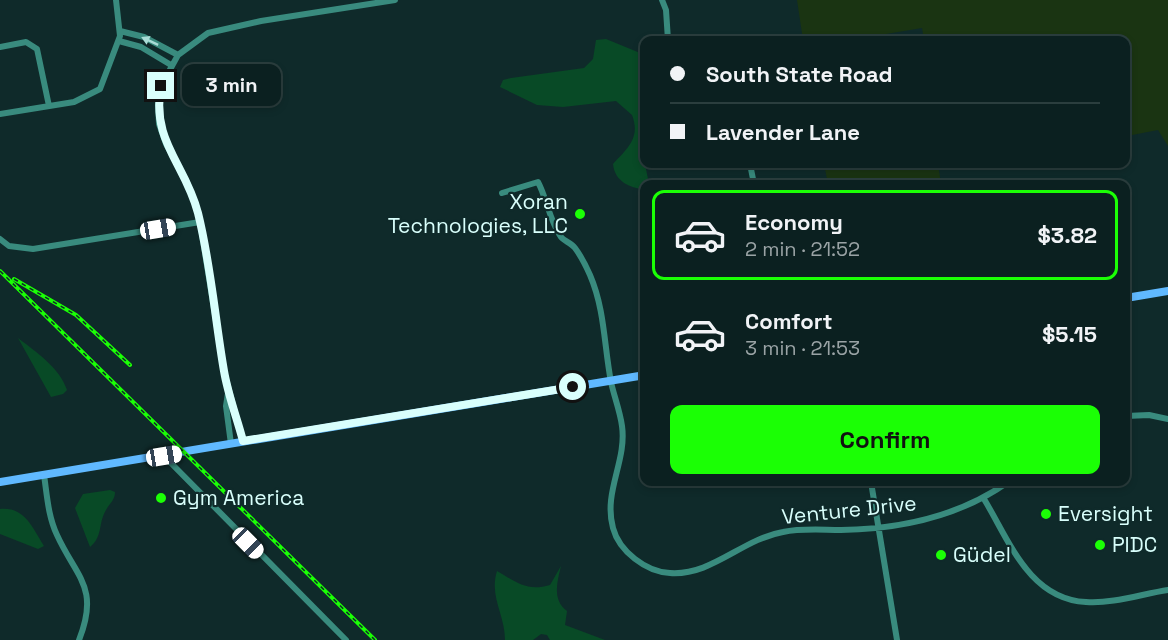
<!DOCTYPE html>
<html lang="en">
<head>
<meta charset="utf-8">
<style>
  :root { --surface:#0b2020; --page:#192d2d; --text:#f1f3f6; --muted:#9aa3a5; --line:#2b3e3e; --accent:#1bff05 }
  body { margin:0; font-family:"Space Grotesk",sans-serif; background:var(--page); color:var(--text); height:100vh; display:flex; flex-direction:column; font-size:22px; white-space:nowrap }
  * { box-sizing:border-box; margin:0 }
  p { font-size:20px; color:var(--muted) }
  .icon { flex:none; width:33px; height:33px; fill:none; stroke:currentColor; stroke-width:2; stroke-linecap:round; stroke-linejoin:round }
  .map { position:relative; flex:1; overflow:hidden }
  .side { position:absolute; left:640px; top:180px; width:490px; height:306px; display:flex; flex-direction:column; background:var(--surface); border-radius:12px; box-shadow:0 3px 9px #0003,0 0 0 2px var(--line) }
  .side>* { flex:none }
  .top-card { position:absolute; left:640px; top:36px; width:490px; height:132px; border-radius:12px; box-shadow:0 3px 9px #0003,0 0 0 2px var(--line); display:grid; align-content:center; height:132px; padding:0 30px; background:var(--surface) }
  .end { position:absolute; width:27px; height:27px; margin:-14px; border:8px solid #d9fffc; background:#111; box-shadow:0 0 0 3px #111 }
  .from { border-radius:50% }
  .bubble { position:absolute; height:42px; border-radius:12px; background:var(--surface); box-shadow:0 3px 9px #0003,0 0 0 2px var(--line); font-size:20px; font-weight:700; line-height:42px; text-align:center }
  .car { position:absolute; width:18px; height:36px; margin:-18px -9px; border-radius:8px; box-shadow:0 0 4px 2px #0007; background:linear-gradient(#fff 24%,#345 0 40%,#fff 0 76%,#345 0 86%,#fff 0) }
  .top-card b { display:flex; align-items:center; gap:21px; height:57px; font-size:22px }
  .top-card b+b { border-top:2px solid var(--line) }
  .top-card i { width:15px; height:15px; background:var(--text) }
  ul { padding:10px 0 0; list-style:none }
  li { display:flex; align-items:center; gap:18px; height:90px; margin:0 12px 9px; padding:0 18px; border:3px solid transparent; border-radius:12px }
  li div { flex:1 }
  li b { display:block; font-size:22px }
  li em { font-style:normal; font-weight:700 }
  li.selected { border-color:var(--accent) }
  li>.icon { width:54px; height:54px; stroke-width:1.5 }
  .action { display:flex; gap:12px; margin-top:auto; padding:12px 30px }
  .action a { flex:1; height:69px; border-radius:12px; background:var(--accent); color:#111; font-size:24px; font-weight:700; line-height:69px; text-align:center }
  .map>svg:first-child { display:block }
  .green { fill:#1a3412 }
  .water { fill:#084a26 }
  .lines { fill:none; stroke-linecap:round; stroke-linejoin:round }
  .minor { stroke:#398b7e; stroke-width:6 }
  .major { stroke:#60b9ff; stroke-width:8 }
  .rail-casing { stroke:#1bff05; stroke-width:4 }
  .rail { stroke:#0f2a2a; stroke-width:1.5; stroke-dasharray:4.5; stroke-linecap:butt }
  .oneway { fill:#a9dcd6 }
  .route { stroke:#d9fffc; stroke-width:8 }
  .poi-dot { fill:#1bff05; stroke:#0f2a2a; stroke-width:2 }
  .labels { text-anchor:middle; stroke-width:4.5; stroke-linejoin:round; paint-order:stroke }
  .poi-label { font-size:21px; fill:#d9fffc; stroke:#0f2a2a; text-anchor:start }
  .street-label { font-size:21px; fill:#d9fffc; stroke:#0f2a2a }
</style>
</head>
<body>
<div class="map">
<svg width="1168" height="640" viewBox="0 0 1168 640">
  <rect width="100%" height="100%" fill="#0f2a2a"/>
  <path class="green" d="M797 0H1168V146L1158 130 1127 136 1126 40H924L922 28 850 40H803Z
    M824 164H938L941 184H828Z"/>
  <path class="water" d="M606 39 645 55V164L649 184H645V190C629 187 615 182 613 164 627 149 641 138 632 115L616 101 563 107 537 105 500 87 503 80 511 78 584 68 593 59 596 40Z
    M18 338C36 352 60 368 67 390L63 394 51 397Z
    M110 490 115 492C115 500 110 503 106 510 98 523 103 537 90 547L75 508 83 494Z
    M0 509C25 507 32 527 44 546L38 549 0 534Z
    M561 566C557 582 552 600 567 611L565 625 605 640H550L547 635 541 634 533 640H505C505 614 489 597 497 571 516 582 527 592 550 585Z"/>
  <g class="lines">
    <path class="minor" d="M662 0 666 10 668 40
      M120 31 144 37 178 55
      M119 41 141 47 171 65
      M0 47 26 42 37 49 49 106
      M0 114 74 102 100 89 120 36 116 0
      M750 164 754 184
      M502 193 538 182C547 199 550 222 561 237 564 241 571 243 575 248 581 256 586 266 590 275 605 310 604 346 611 382 614 396 620 411 622 426 627 461 603 492 613 528 619 551 646 572 670 573 712 576 742 539 783 532 802 528 822 530 841 530 900 529 960 516 1008 482
      M0 239 9 246 33 249 200 222
      M228 393 226 406 231 444
      M1126 416 1149 415 1168 419
      M243 442 224 371 199 216 187 182 166 144 159 124 158 104 161 86 178 55 208 33 261 21 395 0
      M164 456 346 640
      M44 475C47 495 48 516 57 535 76 577 100 587 79 640
      M871 482 897 640
      M984 499C1009 540 1029 599 1086 602 1112 604 1142 594 1168 590"/>
    <path class="major" d="M1126 298 1168 291
      M0 482 645 375"/>
    <defs>
      <path id="rail" d="M0 271 375 640
        M14 279 76 315 130 365"/>
    </defs>
    <use href="#rail" class="rail-casing"/>
    <use href="#rail" class="rail"/>
  </g>
  <defs><path id="oneway-solid" d="M-6-.8H1V-3.2L6.5 0L1 3.2V.8H-6Z" transform="scale(1.5)"/></defs>
  <use class="oneway" href="#oneway-solid" transform="translate(150 41) rotate(-155)"/>
  <g class="lines">
    <path class="route" d="M161 86C151 142 185 163 198 213 211 265 215 319 224 371 228 395 237 418 243 441L573 387"/>
  </g>
  <g class="poi-dot">
    <circle cx="580" cy="214" r="6"/>
    <circle cx="161" cy="498" r="6"/>
    <circle cx="1046" cy="514" r="6"/>
    <circle cx="1100" cy="545" r="6"/>
    <circle cx="941" cy="555" r="6"/>
  </g>
  <g class="labels">
    <g class="poi-label">
      <text x="568" y="209" text-anchor="end">Xoran<tspan x="568" dy="24">Technologies, LLC</tspan></text>
      <text x="173" y="505">Gym America</text>
      <text x="1058" y="521">Eversight</text>
      <text x="1112" y="552">PIDC</text>
      <text x="953" y="562">Güdel</text>
    </g>
    <g class="street-label">
      <text transform="translate(849 510) rotate(-6)" y="7">Venture Drive</text>
    </g>
  </g>
</svg>
<i class="end from" style="left:573px;top:387px"></i>
<i class="end" style="left:161px;top:86px"></i>
<div class="bubble" style="left:182px;top:64px;width:99px">3 min</div>
<i class="car" style="left:158px;top:229px;rotate:81deg"></i>
<i class="car" style="left:164px;top:456px;rotate:81deg"></i>
<i class="car" style="left:248px;top:543px;rotate:135deg"></i>
<div class="top-card">
<b><i class="from"></i>South State Road</b>
<b><i></i>Lavender Lane</b>
</div>
<section class="side">
<ul>
<li class="selected"><svg class="icon" aria-label="car" viewBox="0 0 24 24"><path d="M5 17H2v-5l4-1 3-4h7l3 4 3 1v5h-3M9 17h6M6 11h13"/><circle cx="7" cy="17" r="2"/><circle cx="17" cy="17" r="2"/></svg><div><b>Economy</b><p>2 min · 21:52</p></div><em>$3.82</em></li>
<li><svg class="icon" aria-label="car" viewBox="0 0 24 24"><path d="M5 17H2v-5l4-1 3-4h7l3 4 3 1v5h-3M9 17h6M6 11h13"/><circle cx="7" cy="17" r="2"/><circle cx="17" cy="17" r="2"/></svg><div><b>Comfort</b><p>3 min · 21:53</p></div><em>$5.15</em></li>
</ul>
<div class="action"><a>Confirm</a></div>
</section>
</div>
</body>
</html>
